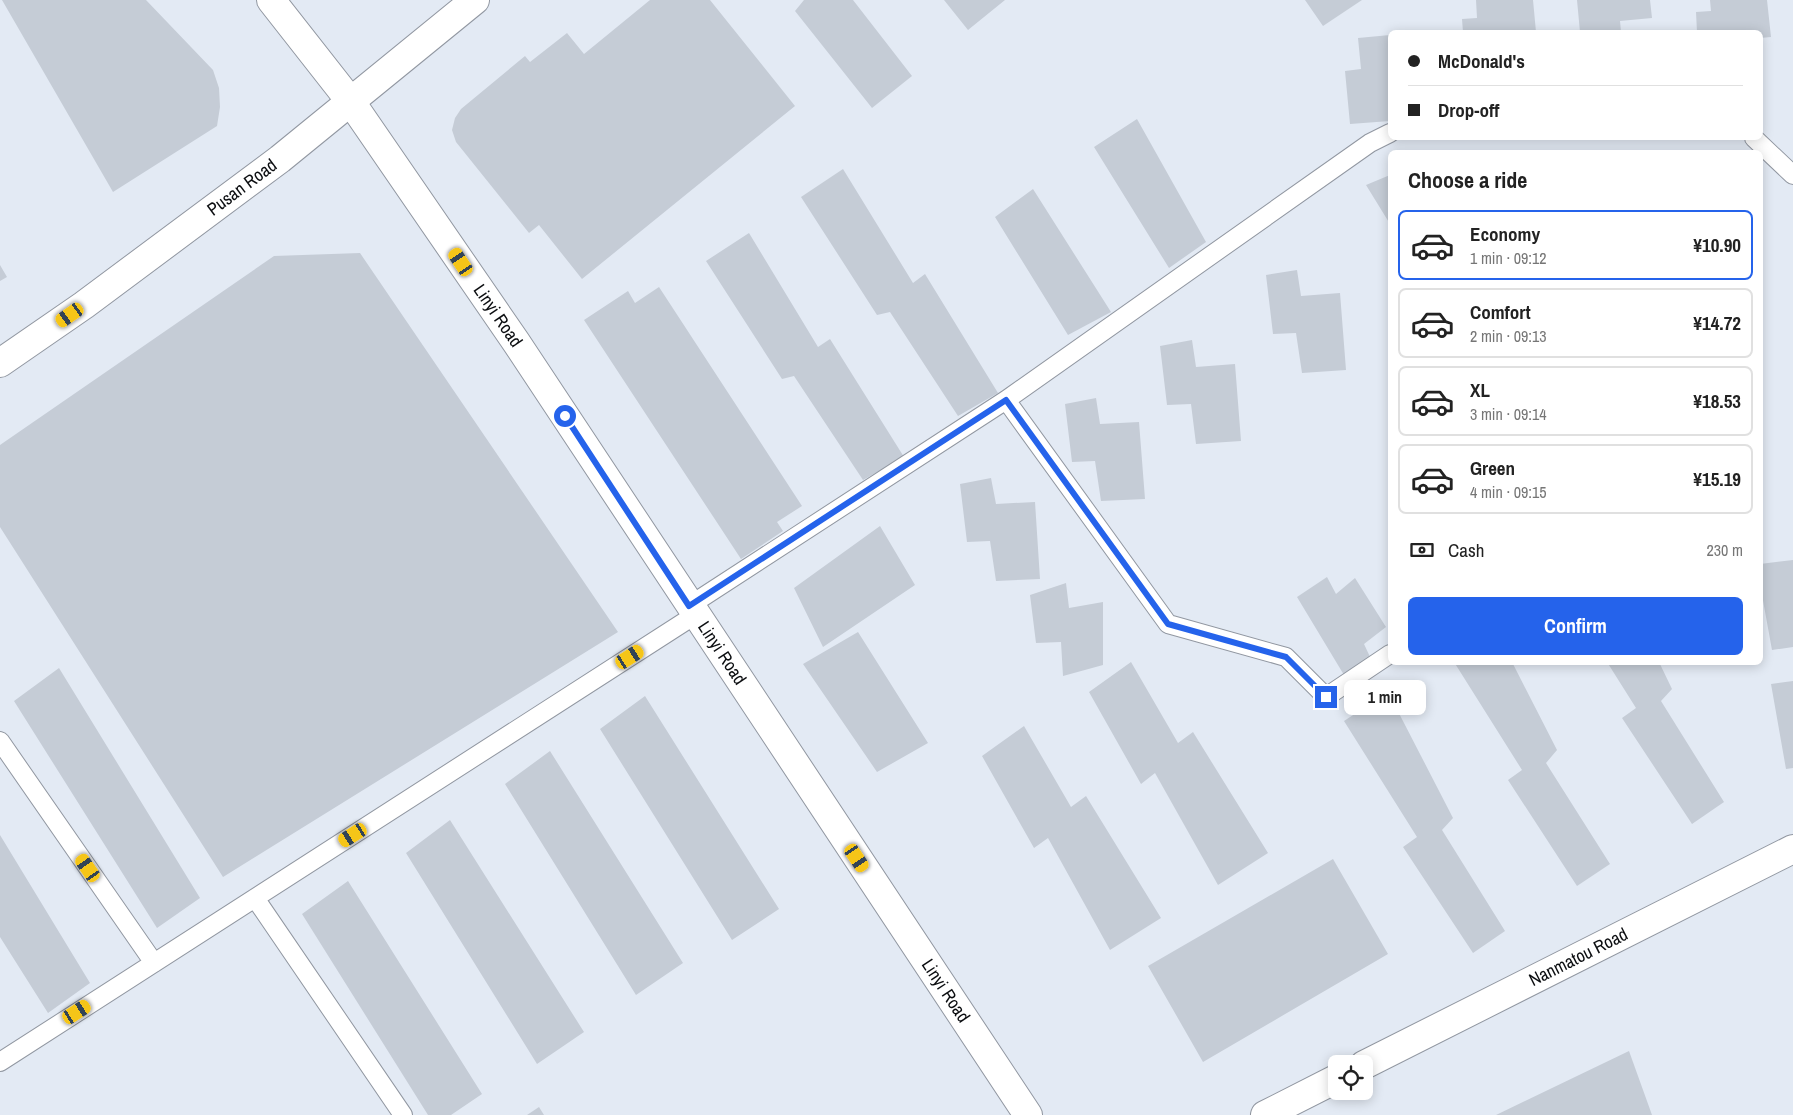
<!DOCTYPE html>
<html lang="en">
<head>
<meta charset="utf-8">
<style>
  :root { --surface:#fff; --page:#f6f6f6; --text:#222; --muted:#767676; --line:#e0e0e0; --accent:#2563eb }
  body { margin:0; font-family:"Archivo Narrow",sans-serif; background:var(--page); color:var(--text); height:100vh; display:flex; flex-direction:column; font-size:19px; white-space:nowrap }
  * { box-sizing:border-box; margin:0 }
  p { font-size:16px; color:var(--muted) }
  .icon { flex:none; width:28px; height:28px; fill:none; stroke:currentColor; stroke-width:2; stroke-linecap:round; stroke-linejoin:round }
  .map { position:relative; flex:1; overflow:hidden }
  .details { position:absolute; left:1388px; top:150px; width:375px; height:515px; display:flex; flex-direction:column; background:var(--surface); border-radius:8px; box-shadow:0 2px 12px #0003 }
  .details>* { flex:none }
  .guide { position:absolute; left:1388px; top:30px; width:375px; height:110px; border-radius:8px; box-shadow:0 2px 12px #0003; display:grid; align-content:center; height:110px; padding:0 20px; background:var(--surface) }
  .buttons { position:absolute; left:1328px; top:1055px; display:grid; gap:10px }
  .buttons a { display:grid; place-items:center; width:45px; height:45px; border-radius:8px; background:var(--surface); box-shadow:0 2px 12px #0003; font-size:25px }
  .end { position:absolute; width:22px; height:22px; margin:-11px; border:6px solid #2563eb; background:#fff; box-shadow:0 0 0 2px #fff }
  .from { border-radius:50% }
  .bubble { position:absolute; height:35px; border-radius:8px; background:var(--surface); box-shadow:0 2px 12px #0003; font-size:16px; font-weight:700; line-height:35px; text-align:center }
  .car { position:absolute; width:15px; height:30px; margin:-15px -8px; border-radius:6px; box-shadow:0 0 4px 1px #0007; background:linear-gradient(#f5c518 24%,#345 0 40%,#f5c518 0 76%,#345 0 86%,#f5c518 0) }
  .guide b { display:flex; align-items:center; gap:18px; height:48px; font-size:19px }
  .guide b+b { border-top:1px solid var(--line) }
  .guide i { width:12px; height:12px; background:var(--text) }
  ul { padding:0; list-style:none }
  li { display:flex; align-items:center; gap:15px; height:70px; margin:0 10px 8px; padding:0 10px; border:2px solid var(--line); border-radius:8px }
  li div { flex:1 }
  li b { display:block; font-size:19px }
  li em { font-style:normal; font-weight:700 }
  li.current { border-color:var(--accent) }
  li>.icon { width:45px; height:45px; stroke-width:1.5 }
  h2 { padding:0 20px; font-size:22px; line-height:60px }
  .pay { display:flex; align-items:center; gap:12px; height:55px; padding:0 20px; font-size:19px }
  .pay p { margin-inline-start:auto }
  .button { display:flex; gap:10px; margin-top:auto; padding:10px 20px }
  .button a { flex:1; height:58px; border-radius:8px; background:var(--accent); color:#fff; font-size:20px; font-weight:700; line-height:58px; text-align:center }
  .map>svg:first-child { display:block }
  .building { fill:#c5ccd6 }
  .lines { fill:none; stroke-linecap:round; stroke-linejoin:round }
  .lane-casing { stroke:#9197a1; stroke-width:20 }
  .secondary-casing { stroke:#9197a1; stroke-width:30 }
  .lane { stroke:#fff; stroke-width:18 }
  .secondary { stroke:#fff; stroke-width:28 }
  .route { stroke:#2563eb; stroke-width:6 }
  .labels { text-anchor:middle; stroke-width:4.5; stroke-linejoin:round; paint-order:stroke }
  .street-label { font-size:18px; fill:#0b0d10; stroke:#fff }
</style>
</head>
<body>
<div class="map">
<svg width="1793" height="1115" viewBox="0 0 1793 1115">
  <rect width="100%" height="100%" fill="#e3eaf4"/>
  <path class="building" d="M2 0H146L213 70 219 88 220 107 217 126 113 192Z
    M650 0H710L795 106 582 279 539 225 529 233 456 142 452 130 455 118 461 109 525 56 530 62 567 33 584 54Z
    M804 0H853L912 76 872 108 795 11Z
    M944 0H1005L968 30Z
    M1305 0H1362L1323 26Z
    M1476 0H1533L1536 32H1463L1462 19 1477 18Z
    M1577 0H1650L1652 18 1620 21 1621 32H1580Z
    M1710 0H1767L1771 37 1760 38V32H1697L1696 12 1711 11Z
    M1390 35V98H1388L1390 121 1350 124 1345 71 1361 69 1358 38Z
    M1137 119 1206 242 1169 268 1094 147Z
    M843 169 913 283 925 274 998 393 958 416 890 312 877 315 801 197Z
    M1390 175V224L1366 185Z
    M1033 189 1111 312 1068 335 995 217Z
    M749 233 818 347 830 339 904 457 863 480 794 376 782 379 706 261Z
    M360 253 618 632 223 877 0 527V445L274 256Z
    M0 265 7 277 0 281Z
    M1297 270 1301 296 1340 293 1346 370 1302 373 1296 333 1273 334 1266 275Z
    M659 287 802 506 777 522 783 531 741 559 584 320 628 291 635 303Z
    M1192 340 1196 367 1235 364 1241 441 1196 444 1191 404 1167 405 1160 346Z
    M1096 398 1100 424 1139 422 1145 499 1101 501 1095 461 1072 462 1065 404Z
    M991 478 996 504 1035 502 1040 579 996 581 990 541 967 542 960 484Z
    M880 526 915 585 823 647 794 588Z
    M1793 560V647L1772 650 1760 584V564Z
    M1327 577 1336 594 1355 578 1386 627 1364 644 1371 659 1344 675 1297 597Z
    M1066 583 1069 608 1103 602V665L1063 676 1061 642 1036 643 1030 595Z
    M858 632 928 743 877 772 803 664Z
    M1131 662 1178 743 1193 732 1268 853 1218 885 1155 773 1141 784 1089 692Z
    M1454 662H1512L1557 750 1546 763 1610 864 1577 886 1508 780 1522 770Z
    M1607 662H1659L1672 689 1661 701 1724 802 1692 824 1622 718 1636 708Z
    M59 668 200 898 157 928 14 701Z
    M1793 681V768L1786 769 1771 684Z
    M1388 692 1453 818 1442 830 1505 931 1473 953 1403 847 1417 837 1344 721Z
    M645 696 779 909 732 940 600 729Z
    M1024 726 1071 807 1086 796 1161 918 1110 950 1048 838 1034 848 982 756Z
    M550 751 683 963 636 995 505 784Z
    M450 820 584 1032 537 1064 406 853Z
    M0 835 90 983 48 1013 0 937Z
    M1333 859 1388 954 1203 1062 1148 966Z
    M348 881 482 1094 451 1115H428L302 914Z
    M1629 1051 1652 1115H1496Z
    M539 1107 544 1115H527Z"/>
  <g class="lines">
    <defs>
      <path id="lane" d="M1754 138 1793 175
        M1006 400 1168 624 1286 657 1326 697 1390 654
        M689 606 1006 400 1370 143 1390 133
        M0 741 154 963
        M255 898 403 1115
        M0 1062 695 615"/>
      <g id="secondary">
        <path id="s1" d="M271 0 351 102 516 342 1028 1115"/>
        <path id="s2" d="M0 363 84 305 280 159 475 0"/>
        <path id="s3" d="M1364 1065 1793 849"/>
        <path d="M1265 1115 1336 1079"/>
      </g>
    </defs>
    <use href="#lane" class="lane-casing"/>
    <use href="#secondary" class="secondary-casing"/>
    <use href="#lane" class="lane"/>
    <use href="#secondary" class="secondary"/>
  </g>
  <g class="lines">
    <path class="route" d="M565 416 689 606 1006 400 1168 624 1286 657 1326 697"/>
  </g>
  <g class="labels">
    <g class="street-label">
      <text dy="6" stroke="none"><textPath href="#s2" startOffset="299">Pusan Road</textPath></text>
      <text dy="6" stroke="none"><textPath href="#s1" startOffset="389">Linyi Road</textPath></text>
      <text dy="6" stroke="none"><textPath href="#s1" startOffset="794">Linyi Road</textPath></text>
      <text dy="6" stroke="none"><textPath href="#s3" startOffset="240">Nanmatou Road</textPath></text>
      <text dy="6" stroke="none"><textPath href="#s1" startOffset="1199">Linyi Road</textPath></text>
    </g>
  </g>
</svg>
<div class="buttons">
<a><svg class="icon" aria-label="locate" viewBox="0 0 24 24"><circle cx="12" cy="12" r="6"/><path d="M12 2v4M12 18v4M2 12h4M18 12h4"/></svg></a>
</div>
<i class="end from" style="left:565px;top:416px"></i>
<i class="end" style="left:1326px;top:697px"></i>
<div class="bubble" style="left:1344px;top:680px;width:82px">1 min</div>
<i class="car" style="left:461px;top:262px;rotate:326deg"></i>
<i class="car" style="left:70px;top:315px;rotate:235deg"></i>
<i class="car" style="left:630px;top:657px;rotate:57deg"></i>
<i class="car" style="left:353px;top:835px;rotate:238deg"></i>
<i class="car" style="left:857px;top:858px;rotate:146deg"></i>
<i class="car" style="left:88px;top:868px;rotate:325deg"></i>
<i class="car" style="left:77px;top:1012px;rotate:57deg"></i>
<div class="guide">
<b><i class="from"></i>McDonald's</b>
<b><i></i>Drop-off</b>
</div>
<section class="details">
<h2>Choose a ride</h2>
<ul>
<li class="current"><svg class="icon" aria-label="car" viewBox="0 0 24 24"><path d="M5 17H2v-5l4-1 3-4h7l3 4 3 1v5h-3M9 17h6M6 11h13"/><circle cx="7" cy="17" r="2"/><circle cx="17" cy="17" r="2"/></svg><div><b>Economy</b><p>1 min · 09:12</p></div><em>¥10.90</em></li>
<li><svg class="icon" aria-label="car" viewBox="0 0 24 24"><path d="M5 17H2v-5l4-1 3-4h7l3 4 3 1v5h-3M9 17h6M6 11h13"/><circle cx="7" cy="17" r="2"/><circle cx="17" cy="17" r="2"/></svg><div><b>Comfort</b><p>2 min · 09:13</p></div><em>¥14.72</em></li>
<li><svg class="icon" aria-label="car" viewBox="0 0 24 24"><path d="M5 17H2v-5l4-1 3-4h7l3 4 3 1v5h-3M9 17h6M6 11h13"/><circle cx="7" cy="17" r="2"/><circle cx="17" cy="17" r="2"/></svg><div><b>XL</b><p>3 min · 09:14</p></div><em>¥18.53</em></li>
<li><svg class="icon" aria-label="car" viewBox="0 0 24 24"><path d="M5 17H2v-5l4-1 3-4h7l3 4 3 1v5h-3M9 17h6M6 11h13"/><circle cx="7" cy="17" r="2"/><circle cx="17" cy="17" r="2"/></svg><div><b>Green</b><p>4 min · 09:15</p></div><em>¥15.19</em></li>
</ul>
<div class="pay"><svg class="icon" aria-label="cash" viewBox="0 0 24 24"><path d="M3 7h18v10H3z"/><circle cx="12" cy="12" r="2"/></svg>Cash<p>230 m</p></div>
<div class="button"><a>Confirm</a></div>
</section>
</div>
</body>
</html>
